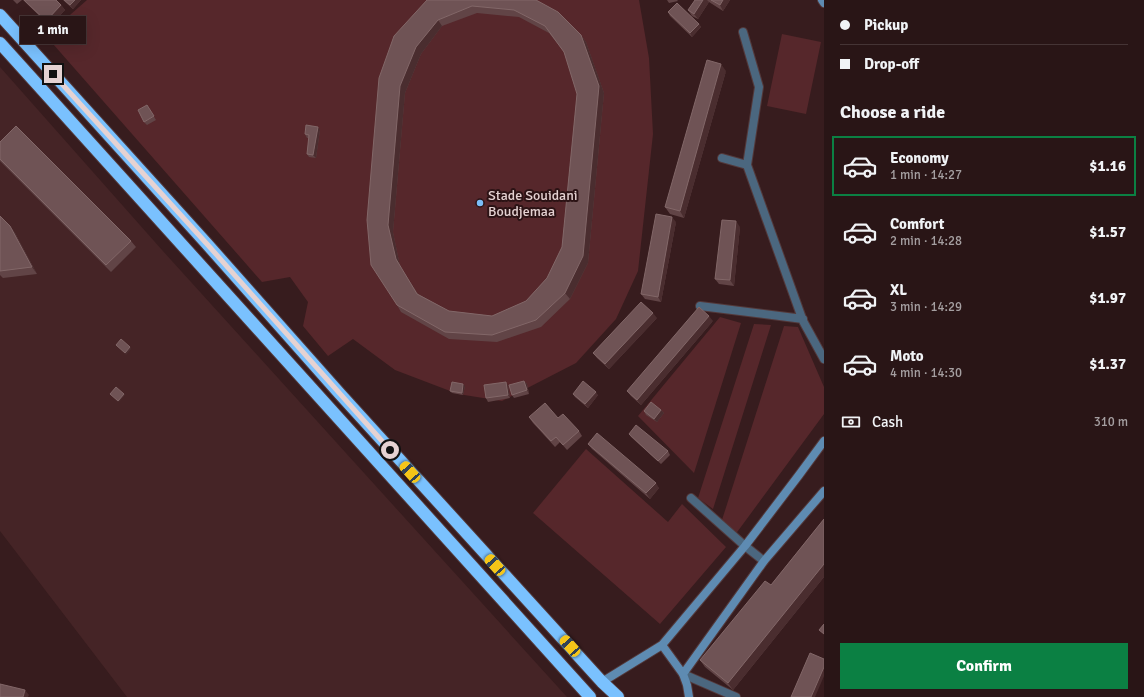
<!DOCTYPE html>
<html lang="en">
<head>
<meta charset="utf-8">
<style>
  :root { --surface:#291516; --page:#311e1f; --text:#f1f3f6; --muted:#a59fa1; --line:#453435; --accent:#0b8043 }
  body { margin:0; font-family:Signika,sans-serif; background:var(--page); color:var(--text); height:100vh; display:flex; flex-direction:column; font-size:15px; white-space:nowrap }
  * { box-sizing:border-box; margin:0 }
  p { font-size:13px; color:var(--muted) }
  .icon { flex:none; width:22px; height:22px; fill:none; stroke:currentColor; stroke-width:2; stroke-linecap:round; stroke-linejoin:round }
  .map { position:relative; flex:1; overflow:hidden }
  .details { display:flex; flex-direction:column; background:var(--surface); width:320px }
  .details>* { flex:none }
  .hud { display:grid; align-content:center; height:88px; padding:0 16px; background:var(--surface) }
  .end { position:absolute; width:18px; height:18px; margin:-9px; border:5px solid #e5d2d2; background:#111; box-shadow:0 0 0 2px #111 }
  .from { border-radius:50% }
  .bubble { position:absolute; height:28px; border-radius:0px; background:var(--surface); box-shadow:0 4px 16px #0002,0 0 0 1px var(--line); font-size:13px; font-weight:700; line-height:28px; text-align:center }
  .car { position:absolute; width:12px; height:24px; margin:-12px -6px; border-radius:5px; box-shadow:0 0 3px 1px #0007; background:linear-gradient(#f5c518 24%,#345 0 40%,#f5c518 0 76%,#345 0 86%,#f5c518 0) }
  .hud b { display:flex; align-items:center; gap:14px; height:38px; font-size:15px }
  .hud b+b { border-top:1px solid var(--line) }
  .hud i { width:10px; height:10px; background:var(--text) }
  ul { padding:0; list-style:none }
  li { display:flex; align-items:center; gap:12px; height:60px; margin:0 8px 6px; padding:0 8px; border:2px solid transparent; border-radius:0px }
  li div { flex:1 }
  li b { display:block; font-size:15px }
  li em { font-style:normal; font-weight:700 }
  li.active { border-color:var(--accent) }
  li>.icon { width:36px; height:36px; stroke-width:1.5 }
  h2 { padding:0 16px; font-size:18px; line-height:48px }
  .pay { display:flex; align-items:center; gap:10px; height:44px; padding:0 16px; font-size:15px }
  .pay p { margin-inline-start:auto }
  .cta { display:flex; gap:8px; margin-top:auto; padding:8px 16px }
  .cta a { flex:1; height:46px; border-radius:0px; background:var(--accent); color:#fff; font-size:16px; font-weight:700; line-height:46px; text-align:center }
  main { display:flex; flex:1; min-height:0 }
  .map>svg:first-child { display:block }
  .built { fill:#452426 }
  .green { fill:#56272b }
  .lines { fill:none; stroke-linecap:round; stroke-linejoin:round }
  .street-casing { stroke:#53393b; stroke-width:10 }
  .secondary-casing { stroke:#53393b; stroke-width:10 }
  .highway-casing { stroke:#53393b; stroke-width:14 }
  .street { stroke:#4b677f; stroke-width:8 }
  .secondary { stroke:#5e8bb2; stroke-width:8 }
  .highway { stroke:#7ac1fe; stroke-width:12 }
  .wall { fill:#614446; fill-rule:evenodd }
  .shaded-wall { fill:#4a2d2f }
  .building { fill:#6f5355; stroke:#826768; fill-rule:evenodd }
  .route { stroke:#e5d2d2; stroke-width:5 }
  .poi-dot { fill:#7bbef8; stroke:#2c1315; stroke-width:1.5 }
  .labels { text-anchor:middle; stroke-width:4; stroke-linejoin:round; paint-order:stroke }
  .poi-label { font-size:14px; fill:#e5d2d2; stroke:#2c1315; text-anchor:start }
</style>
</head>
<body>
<main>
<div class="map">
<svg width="824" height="697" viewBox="0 0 824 697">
  <rect width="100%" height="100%" fill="#371c1e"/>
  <path class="built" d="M0 67 162 250 567 697H127L0 531Z"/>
  <path class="green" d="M87 0H639L649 58 653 134 638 271 616 319 576 363 502 401 458 394 395 370 353 339 328 356 303 326 308 302 290 277 262 282 46 36Z
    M782 34 821 42 806 114 767 106Z
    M720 317 741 323 694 473 638 416Z
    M754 324 771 325 713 509 698 498Z
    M784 326 798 327 824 387V414L735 535 721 523Z
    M586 449 668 522 682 504 726 547 660 624 533 513Z"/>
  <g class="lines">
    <defs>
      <path id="street" d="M743 32 759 87 747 165 803 321 824 359
        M722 158 747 165
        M700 306 803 319
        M691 498 745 546 764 561
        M683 674 736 697"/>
      <path id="secondary" d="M822 0 824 3
        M662 645 683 674 687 685 689 697
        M683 674 764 561 824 491
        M602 682 662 645 745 546 799 475 824 441"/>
      <path id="highway" d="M0 15 207 244 340 394 602 682 618 697
        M0 43 590 697"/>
    </defs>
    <use href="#street" class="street-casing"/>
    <use href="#secondary" class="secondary-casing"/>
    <use href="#highway" class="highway-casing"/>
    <use href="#street" class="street"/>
    <use href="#secondary" class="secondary"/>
    <use href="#highway" class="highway"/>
  </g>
  <path class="wall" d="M13 0H22L17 4Z
    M23 0H56L61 5 65 10 50 26Z
    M63 0H81L73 9Z
    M427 0H536L581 35 586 42 604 93 588 263 570 299 541 327 497 342 449 339 401 312 397 305 367 220ZM477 13 519 17 549 33 565 53 577 94 562 247 547 278 526 301 492 316 449 311 418 294 400 266 393 232 405 93 421 54 442 26Z
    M667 0H677L678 1 669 3Z
    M695 0H730L723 11 709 2 698 19 692 16 688 10Z
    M668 12 699 24 701 27 692 37 670 16Z
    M726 71 684 218 670 214 665 207Z
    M147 105 156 120 147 125 144 122Z
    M320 130 316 158 309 157 307 154 309 138H307L305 134Z
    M0 142 131 241 136 247 111 272 0 161Z
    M0 216 10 226 15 233 37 274 3 278 0 275Z
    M676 222 661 302 645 299 641 294Z
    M740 227 734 286 719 284 715 279Z
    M657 318 609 369 597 358 593 353Z
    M713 321 641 405 631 396 627 391Z
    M524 381 527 384 529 394 514 398 512 395Z
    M508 385 510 398 488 402 486 398Z
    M465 386 463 395 452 393 450 391Z
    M573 394 598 395 588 408 575 397Z
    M661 410 664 413 657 422 646 415 644 411Z
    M529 417 558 418 579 431 582 436 567 450 560 442 555 447 533 423Z
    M629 434 668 451 670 455 661 464 631 437Z
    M588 444 659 488 650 499 592 449Z
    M824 519V577L733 690 705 667 700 660 771 585Z"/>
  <path class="shaded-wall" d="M75 0H81L73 9 70 5Z
    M703 0H707L709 2 698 19 694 14Z
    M723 0H730L723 11 720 5Z
    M61 5 65 10 50 26 46 21Z
    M438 20 442 26 421 54 405 93 393 232 400 266 422 301 396 259 388 225 400 86 416 47Z
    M699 24 701 27 692 37 690 33Z
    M581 35 586 42 604 93 588 263 570 299 565 293Z
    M721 64 726 71 684 218 680 211Z
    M318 127 320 130 316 158 313 155Z
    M672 217 676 222 661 302 658 297Z
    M736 221 740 227 734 286 730 280Z
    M10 226 15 233 37 274 32 267Z
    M653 313 657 318 609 369 605 364Z
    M709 316 713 321 641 405 637 400Z
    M130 347 131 349 126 355 125 353Z
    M524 381 527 384 529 394 527 390Z
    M506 382 508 385 510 398 508 395Z
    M463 384 465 386 463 395 462 393Z
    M596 392 598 395 588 408 585 404Z
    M124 394 125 395 119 402 118 401Z
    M661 410 664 413 657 422 654 419Z
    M656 483 659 488 650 499 646 493Z
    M824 564V577L733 690 728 683Z
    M824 667V676L815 697H811Z
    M25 690 29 695 28 697H23Z"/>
  <path class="building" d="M24 0H56L61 5 46 21Z
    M64 0H75L70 5Z
    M427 0H536L558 12 581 35 599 86 583 256 565 293 536 320 492 335 445 332 397 305 371 265 367 220 379 78 394 36ZM472 6 514 10 545 26 564 52 577 94 562 247 547 278 526 301 492 316 449 311 417 294 396 259 388 225 400 86 416 47 438 20Z
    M695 0H703L694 14 688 10Z
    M711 0H723L720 5Z
    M677 3 699 24 690 33 668 12Z
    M707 60 721 64 680 211 665 207Z
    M147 105 154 116 144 122 138 110Z
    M306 125 318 127 313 155 307 154 309 135 305 134Z
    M16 126 131 241 106 265 0 159V142Z
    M656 214 672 217 658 297 641 294Z
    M0 216 10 226 32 267 0 271Z
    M722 220 736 221 730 280 715 279Z
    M641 302 653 313 605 364 593 353Z
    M699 307 709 316 637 400 627 391Z
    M121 339 130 347 125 353 116 345Z
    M524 381 527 390 512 395 509 385Z
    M583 381 596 392 585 404 573 394Z
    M452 382 463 384 462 393 450 391Z
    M506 382 508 395 486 398 484 385Z
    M116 387 124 394 118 401 110 394Z
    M651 402 661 410 654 419 644 411Z
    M545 403 558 418 563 414 579 431 563 445 556 437 551 441 529 417Z
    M636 425 668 451 658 461 629 434Z
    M597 433 656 483 646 493 588 444Z
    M824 519V564L728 683 700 660 765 581 771 585Z
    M824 624V634L819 630Z
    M810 653 824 659V667L811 697H791Z
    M0 684 25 690 23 697H0Z"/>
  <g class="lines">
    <path class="route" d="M53 74 207 244 390 450"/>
  </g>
  <circle class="poi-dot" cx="480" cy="203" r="4"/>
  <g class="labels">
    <g class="poi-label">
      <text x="488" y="200">Stade Souidani<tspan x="488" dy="16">Boudjemaa</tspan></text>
    </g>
  </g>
</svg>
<i class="end from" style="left:390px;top:450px"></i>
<i class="end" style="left:53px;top:74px"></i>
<div class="bubble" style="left:20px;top:16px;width:66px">1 min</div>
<i class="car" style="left:410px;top:472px;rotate:318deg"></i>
<i class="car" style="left:495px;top:565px;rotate:318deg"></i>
<i class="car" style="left:570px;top:646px;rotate:318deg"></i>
</div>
<section class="details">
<div class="hud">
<b><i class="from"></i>Pickup</b>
<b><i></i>Drop-off</b>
</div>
<h2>Choose a ride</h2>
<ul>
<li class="active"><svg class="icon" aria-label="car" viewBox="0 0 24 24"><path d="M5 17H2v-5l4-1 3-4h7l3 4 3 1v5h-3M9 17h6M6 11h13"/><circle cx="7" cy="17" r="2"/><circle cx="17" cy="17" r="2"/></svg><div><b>Economy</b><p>1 min · 14:27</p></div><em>$1.16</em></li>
<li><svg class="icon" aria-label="car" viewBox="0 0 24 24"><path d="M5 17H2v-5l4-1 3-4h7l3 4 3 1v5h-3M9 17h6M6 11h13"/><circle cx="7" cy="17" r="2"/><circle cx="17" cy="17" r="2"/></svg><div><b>Comfort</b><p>2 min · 14:28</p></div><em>$1.57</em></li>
<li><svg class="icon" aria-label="car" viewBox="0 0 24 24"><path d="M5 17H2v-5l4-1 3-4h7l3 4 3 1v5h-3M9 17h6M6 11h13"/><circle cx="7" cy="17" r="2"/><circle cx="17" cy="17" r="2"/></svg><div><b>XL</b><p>3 min · 14:29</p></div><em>$1.97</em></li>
<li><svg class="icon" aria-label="car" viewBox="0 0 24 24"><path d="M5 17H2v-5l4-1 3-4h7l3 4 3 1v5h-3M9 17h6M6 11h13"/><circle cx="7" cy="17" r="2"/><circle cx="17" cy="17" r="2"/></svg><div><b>Moto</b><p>4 min · 14:30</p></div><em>$1.37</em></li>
</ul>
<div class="pay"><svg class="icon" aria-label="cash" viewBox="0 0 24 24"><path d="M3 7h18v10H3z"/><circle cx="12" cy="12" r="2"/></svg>Cash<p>310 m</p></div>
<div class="cta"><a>Confirm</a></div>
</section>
</main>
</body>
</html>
